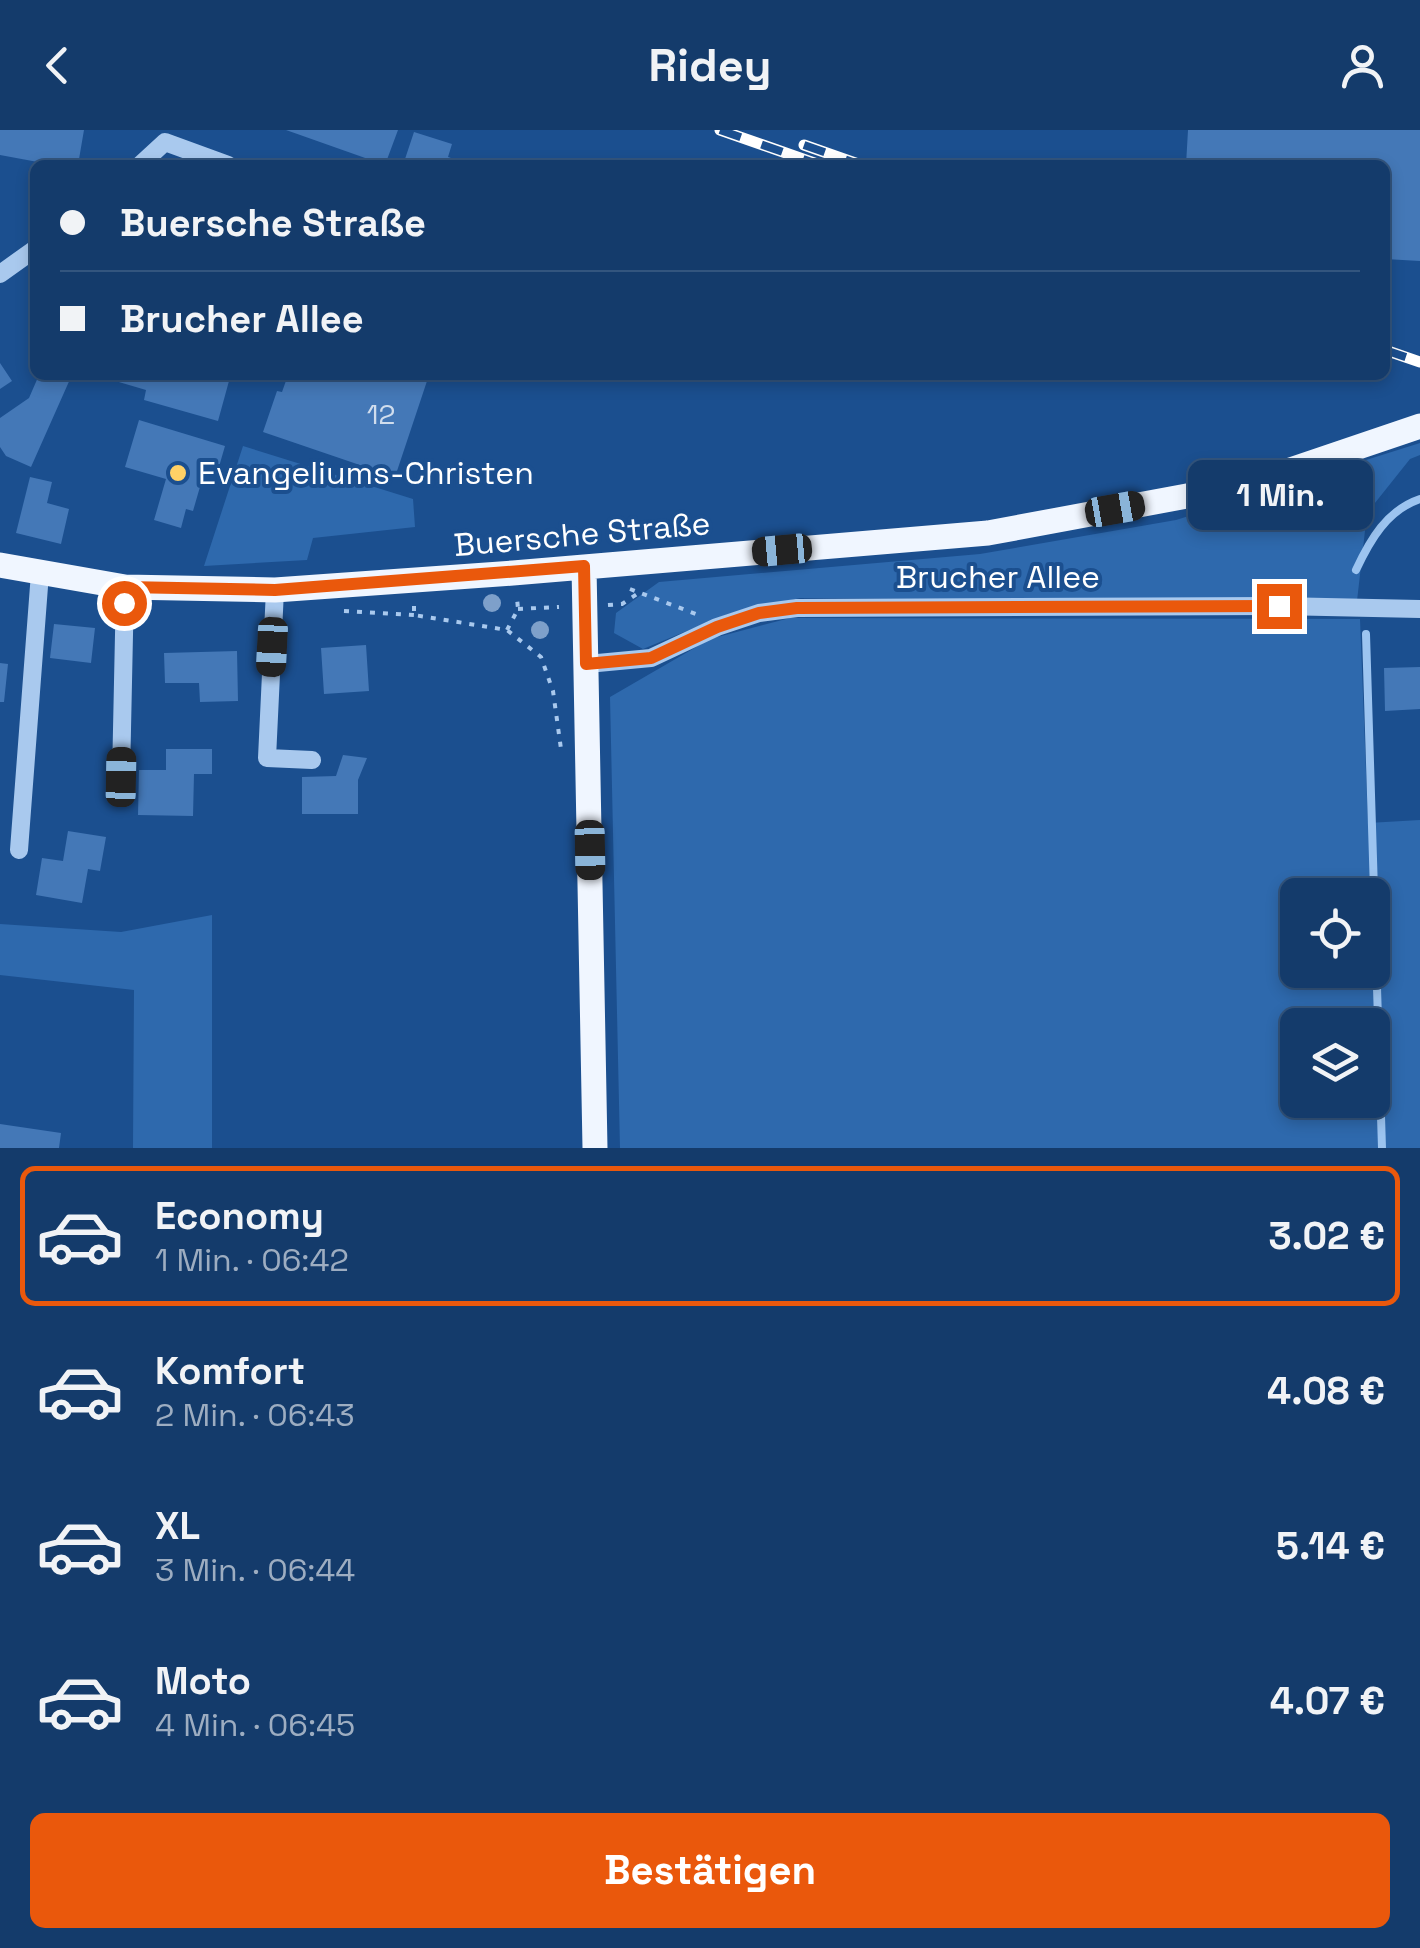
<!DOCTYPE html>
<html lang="de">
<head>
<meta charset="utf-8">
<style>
  :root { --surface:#143b6b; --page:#214673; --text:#f1f3f6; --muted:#9dadc1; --line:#33557e; --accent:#ea580c }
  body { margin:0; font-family:"Space Grotesk",sans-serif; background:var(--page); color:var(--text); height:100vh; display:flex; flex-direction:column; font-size:38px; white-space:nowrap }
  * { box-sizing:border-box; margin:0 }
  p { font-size:32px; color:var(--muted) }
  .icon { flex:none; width:55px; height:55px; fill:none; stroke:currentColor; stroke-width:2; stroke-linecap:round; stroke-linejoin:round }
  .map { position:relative; height:1018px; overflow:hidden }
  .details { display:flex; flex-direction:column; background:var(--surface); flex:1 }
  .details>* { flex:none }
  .banner { position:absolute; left:30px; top:30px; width:1360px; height:220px; border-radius:15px; box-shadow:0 5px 15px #0003,0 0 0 2px var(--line); display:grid; align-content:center; height:220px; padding:0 30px; background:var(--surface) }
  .buttons { position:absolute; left:1280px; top:748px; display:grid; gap:20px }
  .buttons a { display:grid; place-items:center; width:110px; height:110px; border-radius:15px; background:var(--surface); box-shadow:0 5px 15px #0003,0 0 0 2px var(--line); font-size:50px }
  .end { position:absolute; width:45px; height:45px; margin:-22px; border:12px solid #ea580c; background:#fff; box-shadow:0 0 0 5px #fff }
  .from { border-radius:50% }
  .bubble { position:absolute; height:70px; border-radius:15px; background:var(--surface); box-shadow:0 5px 15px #0003,0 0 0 2px var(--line); font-size:32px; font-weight:800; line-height:70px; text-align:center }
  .car { position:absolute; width:30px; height:60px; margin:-30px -15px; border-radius:12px; box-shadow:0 0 8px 2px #0007; background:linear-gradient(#222 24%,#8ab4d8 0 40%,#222 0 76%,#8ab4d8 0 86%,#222 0) }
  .banner b { display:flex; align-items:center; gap:35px; height:95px; font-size:38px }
  .banner b+b { border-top:2px solid var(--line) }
  .banner i { width:25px; height:25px; background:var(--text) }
  ul { padding:18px 0 0; list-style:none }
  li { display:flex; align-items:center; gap:30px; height:140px; margin:0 20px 15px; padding:0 10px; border:5px solid transparent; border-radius:15px }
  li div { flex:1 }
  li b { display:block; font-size:38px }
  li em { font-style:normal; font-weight:800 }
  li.current { border-color:var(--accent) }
  li>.icon { width:90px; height:90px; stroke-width:1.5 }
  .button { display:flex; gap:20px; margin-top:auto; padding:20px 30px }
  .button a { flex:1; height:115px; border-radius:15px; background:var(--accent); color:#fff; font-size:40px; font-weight:800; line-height:115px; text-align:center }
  header { display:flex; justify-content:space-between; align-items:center; height:130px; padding:0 30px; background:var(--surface); font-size:45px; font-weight:800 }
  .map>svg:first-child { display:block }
  .green { fill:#2e69ad; fill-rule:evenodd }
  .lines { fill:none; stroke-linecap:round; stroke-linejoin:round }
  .stream { stroke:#9cc4f0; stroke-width:8 }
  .building { fill:#4478b7 }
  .path { stroke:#a9c9ee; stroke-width:4; stroke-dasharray:5 8; stroke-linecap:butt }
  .minor { stroke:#a9c9ee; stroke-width:18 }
  .major { stroke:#f0f6ff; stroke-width:25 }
  .rail-casing { stroke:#fff; stroke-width:11 }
  .rail { stroke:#1b4f8f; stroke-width:8; stroke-dasharray:22; stroke-linecap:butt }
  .tree { fill:#7ea0ca }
  .route { stroke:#ea580c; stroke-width:12 }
  .poi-dot { fill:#ffd166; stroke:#1b4f8f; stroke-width:4 }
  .labels { text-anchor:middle; stroke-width:8; stroke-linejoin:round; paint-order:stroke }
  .number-label { font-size:28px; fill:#d0dded }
  .poi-label { font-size:32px; fill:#fff; stroke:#1b4f8f; text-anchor:start }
  .street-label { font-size:32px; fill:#fff; stroke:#1b4f8f }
</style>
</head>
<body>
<header><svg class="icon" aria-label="back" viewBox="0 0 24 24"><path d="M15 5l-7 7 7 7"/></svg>Ridey<svg class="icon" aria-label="person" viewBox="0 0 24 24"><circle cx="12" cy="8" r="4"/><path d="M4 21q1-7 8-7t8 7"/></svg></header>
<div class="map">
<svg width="1420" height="1018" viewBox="0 0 1420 1018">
  <rect width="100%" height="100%" fill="#1b4f8f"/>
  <path class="green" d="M1420 313V325L1410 329 1367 383 1357 471 800 468 728 484 643 519 614 503 616 483 659 452 980 424 1176 390Z
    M243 316 413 369 415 397 313 408 307 430 204 436Z
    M790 488 1360 489 1368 693 1420 690V1018H620L610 567 710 509ZM1298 765H1372V840H1298ZM1298 895H1372V970H1298Z
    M212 785V1018H133L134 860 0 845V794L121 802Z"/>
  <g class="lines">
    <path class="stream" d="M1356 440C1370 410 1387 380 1420 369
      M1366 504 1382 1018"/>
  </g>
  <path class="building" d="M0 0H84L78 35H54L0 25Z
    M286 0H398L385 35Z
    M1188 0H1420V131L1385 129V35H1186Z
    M414 2 452 14 448 27 472 35H403Z
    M0 233 12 251 0 259Z
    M39 245H65L71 247 31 337 6 326 0 317V288L29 268Z
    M95 245H205L229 251 218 291 144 270 146 260Z
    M288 245H429L395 347 263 302 277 261 282 262Z
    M139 290 225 316 216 347 204 343 193 381 186 379 181 398 154 390 166 349 125 337Z
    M30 347 52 352 47 373 69 379 61 414 16 403Z
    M54 494 95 498 91 533 50 528Z
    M366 515 369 561 324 564 321 518Z
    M237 521 238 571 200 572 199 553H165L164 523Z
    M0 533 8 534 4 572H0Z
    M1420 537V579L1385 581 1384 538Z
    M166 619H212V644H194L193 686 138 685 139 640H166Z
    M343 625 367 628 358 650V684H302V647L336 646Z
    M68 701 106 707 100 741 88 739 82 773 36 765 42 728 63 731Z
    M0 994 61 1003 59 1018H0Z"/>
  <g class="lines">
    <path class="path" d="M630 459 696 484
      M608 475 622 474 640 462
      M414 476V485L507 500 541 527 553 561 561 619
      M518 479 559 477
      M344 481 414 485
      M507 500 518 479 517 468"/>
    <path class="minor" d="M140 35 165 12 228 35
      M0 144 35 119
      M275 460 267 628 312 630
      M587 534 651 528 717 497 759 483 797 478 1279 476 1420 479
      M121 647 125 457
      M19 720 40 443"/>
    <path class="major" d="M0 435 125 457 275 460 513 443 988 403 1246 355 1420 296
      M584 437 595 1018"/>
    <defs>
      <path id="rail" d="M720 0 820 35
        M804 15 861 35
        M1385 220 1420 232"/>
    </defs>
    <use href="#rail" class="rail-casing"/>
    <use href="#rail" class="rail"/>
  </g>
  <g class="tree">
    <circle cx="492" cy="473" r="9"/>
    <circle cx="540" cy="500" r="9"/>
  </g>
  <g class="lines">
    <path class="route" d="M124 473 125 457 275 460 584 436 586 534 651 528 717 497 759 483 797 478 1279 476"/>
  </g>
  <circle class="poi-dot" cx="178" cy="343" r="10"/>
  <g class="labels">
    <g class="number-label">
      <text x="381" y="294">12</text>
    </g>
    <g class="poi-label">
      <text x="198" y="354">Evangeliums-Christen</text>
    </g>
    <g class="street-label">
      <text transform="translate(582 404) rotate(-5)" y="11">Buersche Straße</text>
      <text x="998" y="458">Brucher Allee</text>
    </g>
  </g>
</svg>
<div class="buttons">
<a><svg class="icon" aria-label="locate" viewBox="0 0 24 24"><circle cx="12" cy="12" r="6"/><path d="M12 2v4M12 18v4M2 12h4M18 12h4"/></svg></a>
<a><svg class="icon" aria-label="layers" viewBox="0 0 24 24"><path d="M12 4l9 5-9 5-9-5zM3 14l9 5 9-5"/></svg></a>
</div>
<i class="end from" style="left:124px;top:473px"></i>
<i class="end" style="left:1279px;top:476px"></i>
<div class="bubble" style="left:1188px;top:330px;width:185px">1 Min.</div>
<i class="car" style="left:1115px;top:379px;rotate:80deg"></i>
<i class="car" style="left:782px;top:420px;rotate:265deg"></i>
<i class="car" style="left:272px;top:517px;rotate:183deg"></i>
<i class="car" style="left:121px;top:647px;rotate:1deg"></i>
<i class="car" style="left:590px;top:720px;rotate:179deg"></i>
<div class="banner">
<b><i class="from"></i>Buersche Straße</b>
<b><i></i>Brucher Allee</b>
</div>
</div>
<section class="details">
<ul>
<li class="current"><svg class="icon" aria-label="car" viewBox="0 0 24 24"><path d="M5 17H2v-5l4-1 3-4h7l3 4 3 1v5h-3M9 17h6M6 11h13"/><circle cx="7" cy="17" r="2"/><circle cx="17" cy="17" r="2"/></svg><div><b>Economy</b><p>1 Min. · 06:42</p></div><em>3.02 €</em></li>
<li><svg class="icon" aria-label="car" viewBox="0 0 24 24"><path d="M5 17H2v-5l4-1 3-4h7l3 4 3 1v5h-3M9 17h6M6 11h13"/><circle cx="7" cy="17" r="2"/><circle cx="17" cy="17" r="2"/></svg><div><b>Komfort</b><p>2 Min. · 06:43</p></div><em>4.08 €</em></li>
<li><svg class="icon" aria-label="car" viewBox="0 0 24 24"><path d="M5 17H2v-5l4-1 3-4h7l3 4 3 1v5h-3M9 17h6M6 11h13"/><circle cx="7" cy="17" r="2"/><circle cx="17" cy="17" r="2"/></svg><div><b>XL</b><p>3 Min. · 06:44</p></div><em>5.14 €</em></li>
<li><svg class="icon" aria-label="car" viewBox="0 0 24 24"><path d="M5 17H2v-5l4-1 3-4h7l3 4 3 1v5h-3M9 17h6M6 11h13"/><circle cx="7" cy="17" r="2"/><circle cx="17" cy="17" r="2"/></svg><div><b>Moto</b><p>4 Min. · 06:45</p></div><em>4.07 €</em></li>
</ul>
<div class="button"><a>Bestätigen</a></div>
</section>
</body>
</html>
